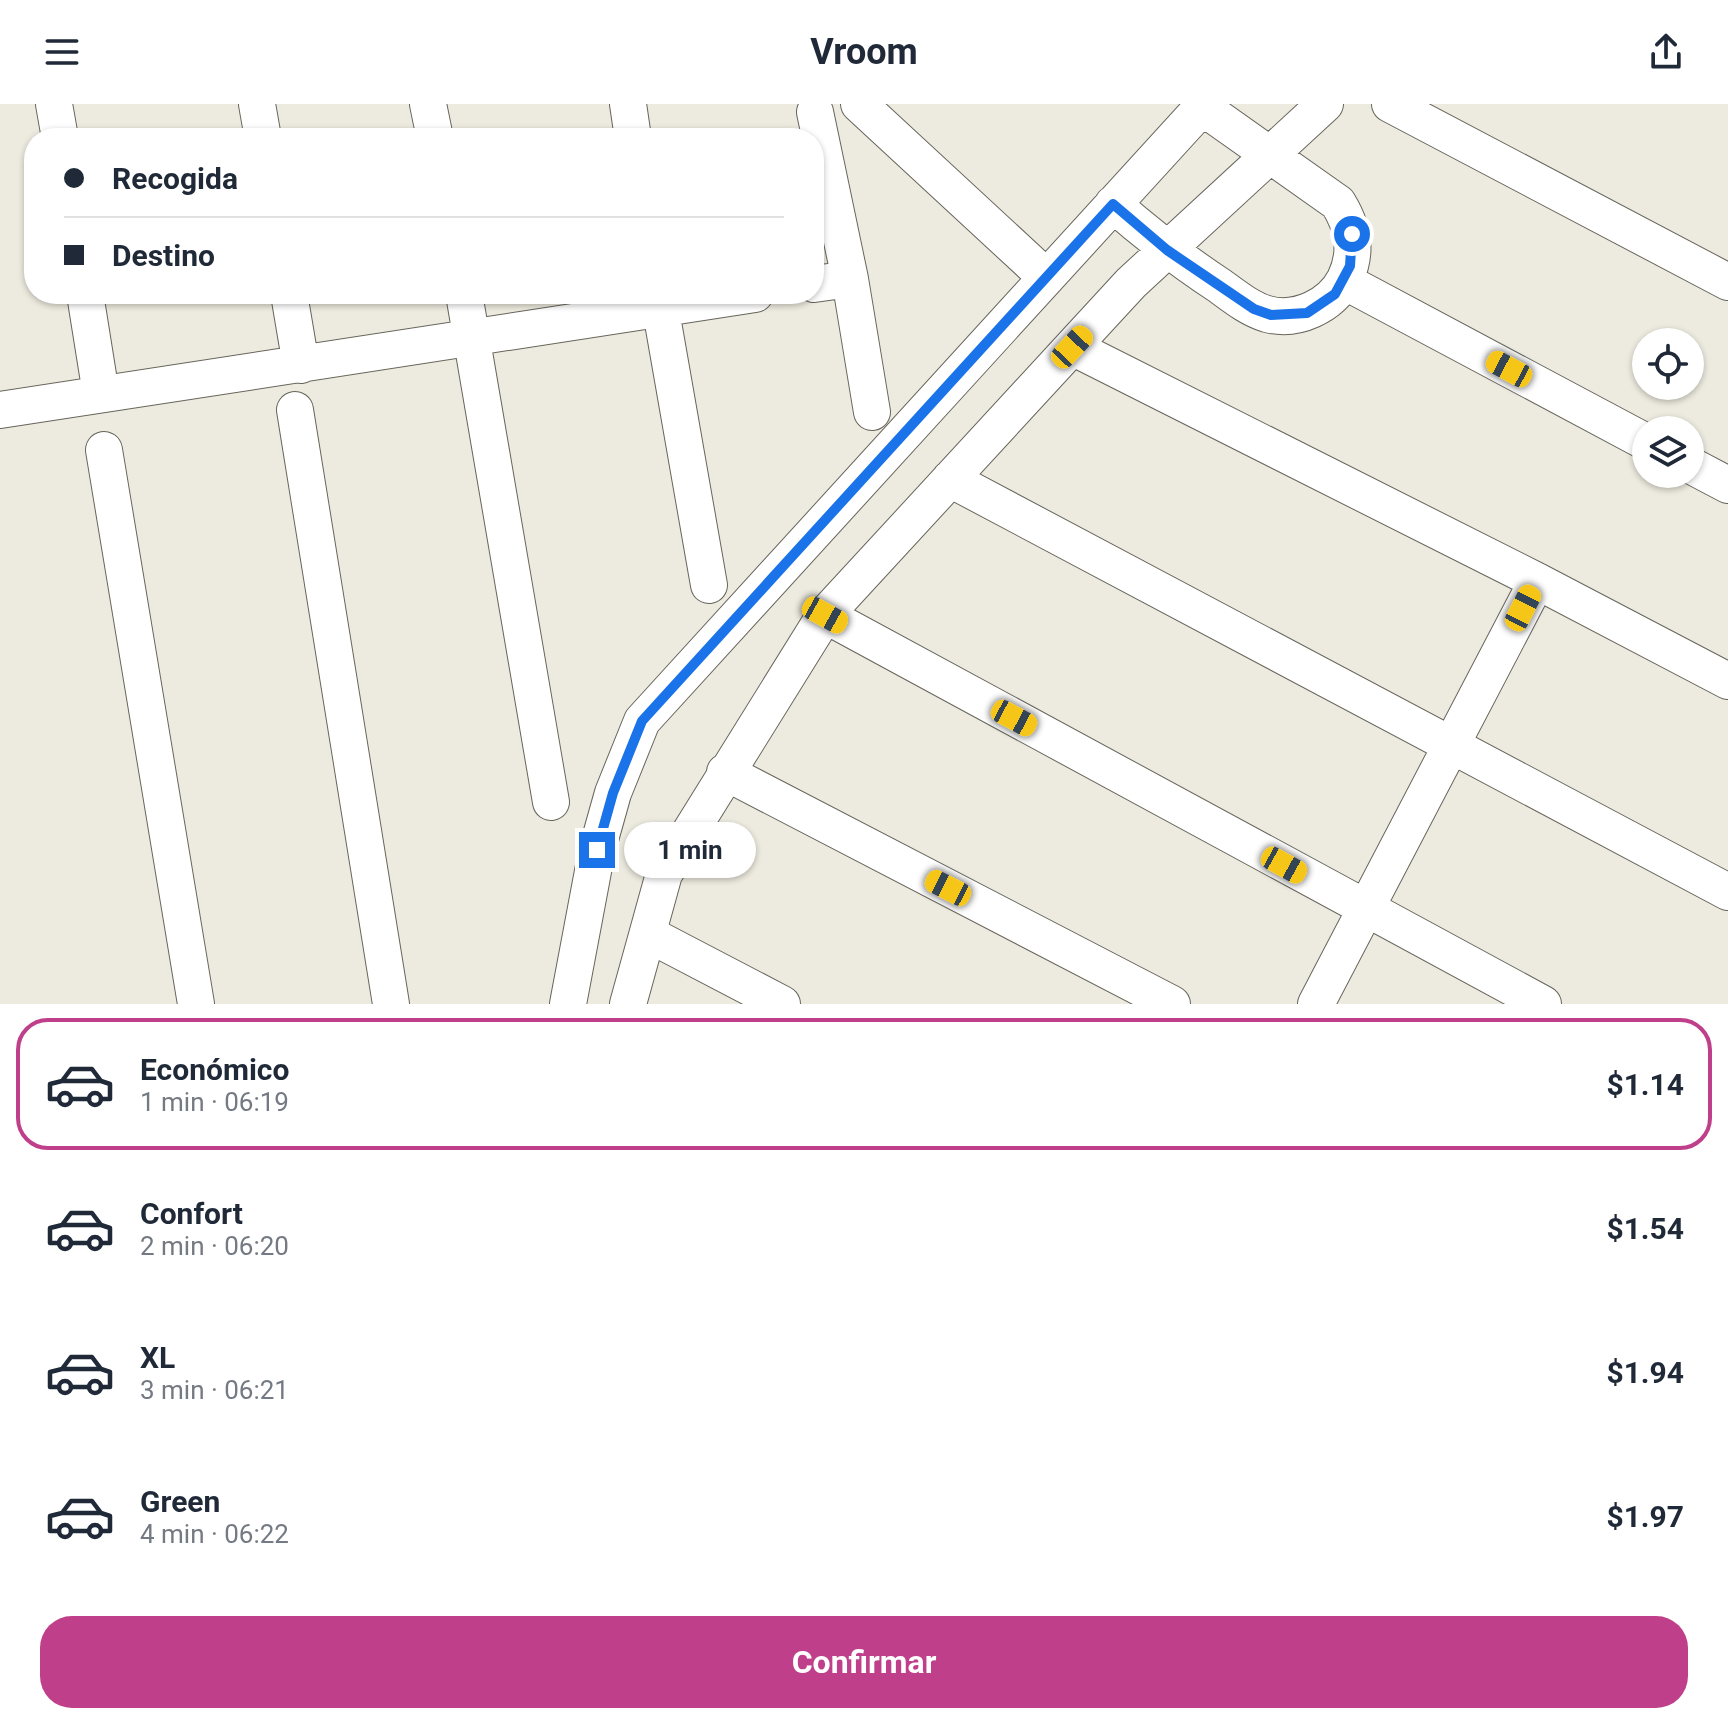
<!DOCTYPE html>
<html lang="es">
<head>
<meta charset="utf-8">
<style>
  :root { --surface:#fff; --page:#f2f2f3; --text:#1f2937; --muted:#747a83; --line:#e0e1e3; --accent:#bf3f8a }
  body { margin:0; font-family:Roboto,sans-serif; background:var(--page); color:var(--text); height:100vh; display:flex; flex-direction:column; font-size:30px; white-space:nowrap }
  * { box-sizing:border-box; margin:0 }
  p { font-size:26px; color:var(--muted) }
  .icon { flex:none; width:44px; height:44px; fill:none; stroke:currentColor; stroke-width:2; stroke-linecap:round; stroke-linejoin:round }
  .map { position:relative; height:900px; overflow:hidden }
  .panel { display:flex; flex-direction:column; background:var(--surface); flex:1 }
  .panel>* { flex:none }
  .banner { position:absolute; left:24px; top:24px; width:800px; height:176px; border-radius:32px; box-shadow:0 2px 6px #0004; display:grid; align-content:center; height:176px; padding:0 40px; background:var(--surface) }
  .buttons { position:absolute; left:1632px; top:224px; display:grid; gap:16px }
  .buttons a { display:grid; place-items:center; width:72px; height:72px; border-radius:50%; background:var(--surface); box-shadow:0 2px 6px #0004; font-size:40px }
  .end { position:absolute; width:36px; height:36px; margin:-18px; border:10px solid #1a73e8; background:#fff; box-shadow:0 0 0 4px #fff }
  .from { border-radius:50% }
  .bubble { position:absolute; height:56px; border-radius:28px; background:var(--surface); box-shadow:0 2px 6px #0004; font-size:26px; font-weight:700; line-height:56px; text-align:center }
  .car { position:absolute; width:24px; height:48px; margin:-24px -12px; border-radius:10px; box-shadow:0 0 6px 2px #0007; background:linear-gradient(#f5c518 24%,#345 0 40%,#f5c518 0 76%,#345 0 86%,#f5c518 0) }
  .banner b { display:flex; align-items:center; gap:28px; height:76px; font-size:30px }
  .banner b+b { border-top:2px solid var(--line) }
  .banner i { width:20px; height:20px; background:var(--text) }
  ul { padding:14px 0 0; list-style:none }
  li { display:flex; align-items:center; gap:24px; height:132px; margin:0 16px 12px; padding:0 24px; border:4px solid transparent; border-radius:32px }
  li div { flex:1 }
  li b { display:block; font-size:30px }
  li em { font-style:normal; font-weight:700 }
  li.active { border-color:var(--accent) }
  li>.icon { width:72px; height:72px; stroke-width:1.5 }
  .primary-button { display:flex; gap:16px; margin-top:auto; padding:16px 40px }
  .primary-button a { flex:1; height:92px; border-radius:32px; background:var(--accent); color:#fff; font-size:32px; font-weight:700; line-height:92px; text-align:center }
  header { display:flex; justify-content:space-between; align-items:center; height:104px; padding:0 40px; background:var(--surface); font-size:36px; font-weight:700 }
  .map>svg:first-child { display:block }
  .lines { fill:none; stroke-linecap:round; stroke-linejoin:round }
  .street-casing { stroke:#67655b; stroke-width:38 }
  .street { stroke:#fff; stroke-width:36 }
  .route { stroke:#1a73e8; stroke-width:10 }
</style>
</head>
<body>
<header><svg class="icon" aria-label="menu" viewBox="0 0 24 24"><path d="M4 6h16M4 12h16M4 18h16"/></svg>Vroom<svg class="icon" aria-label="share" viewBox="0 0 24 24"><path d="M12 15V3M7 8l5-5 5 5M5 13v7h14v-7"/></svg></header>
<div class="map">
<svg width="1728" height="900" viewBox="0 0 1728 900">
  <rect width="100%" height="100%" fill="#edeadf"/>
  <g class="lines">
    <defs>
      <path id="street" d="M54 0 60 34
        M257 0 263 34
        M428 0 435 34
        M628 0 633 34
        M859 0 1046 173
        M1390 0 1728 178
        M815 8 850 175 872 308
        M1113 100C1147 130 1182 157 1220 182 1235 193 1250 205 1267 210 1297 218 1331 202 1345 175 1358 148 1353 123 1338 99L1202 3
        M1344 177 1646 338
        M814 180 850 175
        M85 190 101 290
        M289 190 301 261
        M464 190 551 698
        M658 190 709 481
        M1072 243 1537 477 1728 577
        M0 306 755 190
        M295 306 391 900
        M104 346 196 900
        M1690 361 1728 381
        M950 375 1728 788
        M825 511 1543 900
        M725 668 1172 900
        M648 830 782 900
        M568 900 597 746 613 689 642 617 1205 0
        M628 900 664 770 825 511 1131 179 1325 0
        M1316 900 1537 477"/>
    </defs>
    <use href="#street" class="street-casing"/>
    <use href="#street" class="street"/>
  </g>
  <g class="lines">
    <path class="route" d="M597 746 613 689 642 617 1113 100 1167 146 1254 205 1271 211 1307 209 1335 190 1350 162 1352 130"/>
  </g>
</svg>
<div class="buttons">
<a><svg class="icon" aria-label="locate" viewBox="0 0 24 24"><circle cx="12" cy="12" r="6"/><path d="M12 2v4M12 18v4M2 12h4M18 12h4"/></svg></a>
<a><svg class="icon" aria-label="layers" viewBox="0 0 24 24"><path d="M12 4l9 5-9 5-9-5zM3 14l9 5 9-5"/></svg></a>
</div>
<i class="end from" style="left:1352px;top:130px"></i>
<i class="end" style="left:597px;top:746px"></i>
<div class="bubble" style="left:624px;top:718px;width:132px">1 min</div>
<i class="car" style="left:1072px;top:243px;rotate:43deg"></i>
<i class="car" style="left:1509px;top:265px;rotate:298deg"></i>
<i class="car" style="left:1523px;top:504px;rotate:27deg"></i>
<i class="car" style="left:825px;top:511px;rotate:119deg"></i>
<i class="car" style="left:1014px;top:614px;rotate:118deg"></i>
<i class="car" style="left:1284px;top:761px;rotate:119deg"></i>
<i class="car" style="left:948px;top:784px;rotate:297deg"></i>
<div class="banner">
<b><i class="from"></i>Recogida</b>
<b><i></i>Destino</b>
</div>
</div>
<section class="panel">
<ul>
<li class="active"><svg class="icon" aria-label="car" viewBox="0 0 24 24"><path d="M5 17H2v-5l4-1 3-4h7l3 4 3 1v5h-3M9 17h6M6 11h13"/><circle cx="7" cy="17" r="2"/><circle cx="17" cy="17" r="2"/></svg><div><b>Económico</b><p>1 min · 06:19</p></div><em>$1.14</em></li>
<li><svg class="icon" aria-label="car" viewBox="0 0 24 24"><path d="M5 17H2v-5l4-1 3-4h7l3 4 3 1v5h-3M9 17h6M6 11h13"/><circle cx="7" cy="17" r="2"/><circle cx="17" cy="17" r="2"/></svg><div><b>Confort</b><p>2 min · 06:20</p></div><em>$1.54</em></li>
<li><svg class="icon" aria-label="car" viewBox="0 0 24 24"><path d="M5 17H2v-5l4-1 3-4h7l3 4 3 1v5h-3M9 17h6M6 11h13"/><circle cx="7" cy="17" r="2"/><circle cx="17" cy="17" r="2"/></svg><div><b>XL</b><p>3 min · 06:21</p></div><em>$1.94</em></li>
<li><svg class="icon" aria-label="car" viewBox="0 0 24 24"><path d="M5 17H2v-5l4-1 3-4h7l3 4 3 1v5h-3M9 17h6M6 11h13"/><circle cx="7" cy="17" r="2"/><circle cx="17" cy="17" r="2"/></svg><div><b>Green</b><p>4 min · 06:22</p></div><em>$1.97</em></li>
</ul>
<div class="primary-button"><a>Confirmar</a></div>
</section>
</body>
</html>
